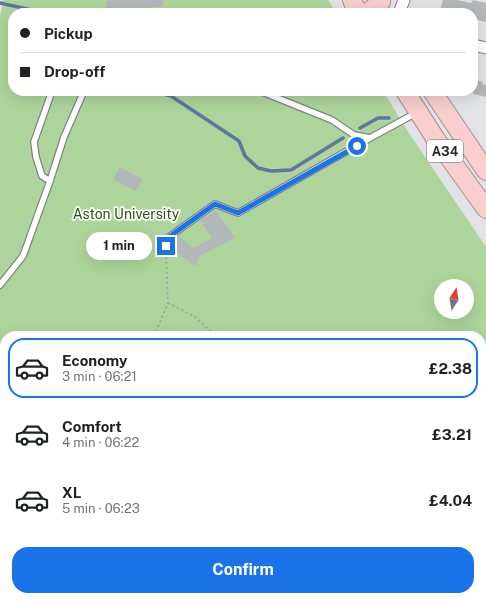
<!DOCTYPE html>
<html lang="en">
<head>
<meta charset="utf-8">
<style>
  :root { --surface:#fff; --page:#f6f6f6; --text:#202124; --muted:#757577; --line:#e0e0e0; --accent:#1a73e8 }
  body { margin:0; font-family:"Public Sans",sans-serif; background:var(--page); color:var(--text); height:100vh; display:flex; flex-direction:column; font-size:15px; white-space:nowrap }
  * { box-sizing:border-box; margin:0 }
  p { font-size:13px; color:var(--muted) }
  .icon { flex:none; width:22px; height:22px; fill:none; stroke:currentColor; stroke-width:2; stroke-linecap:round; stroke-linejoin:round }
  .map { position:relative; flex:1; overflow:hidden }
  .drawer { position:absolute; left:0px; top:331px; width:486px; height:270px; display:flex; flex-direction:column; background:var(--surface); border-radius:16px 16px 0 0; box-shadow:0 4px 16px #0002 }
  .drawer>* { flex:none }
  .banner { position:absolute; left:8px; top:8px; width:470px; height:88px; border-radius:16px; box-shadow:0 4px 16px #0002; display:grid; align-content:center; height:88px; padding:0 12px; background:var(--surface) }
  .needle { width:26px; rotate:12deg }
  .fabs { position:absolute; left:434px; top:279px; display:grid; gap:8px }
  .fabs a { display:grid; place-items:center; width:40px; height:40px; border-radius:50%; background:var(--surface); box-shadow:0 4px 16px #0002; font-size:20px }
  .end { position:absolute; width:18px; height:18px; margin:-9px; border:5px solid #1a73e8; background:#fff; box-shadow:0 0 0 2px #fff }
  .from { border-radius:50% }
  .bubble { position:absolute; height:28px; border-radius:14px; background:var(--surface); box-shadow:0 4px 16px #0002; font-size:13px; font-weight:700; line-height:28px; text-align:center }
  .banner b { display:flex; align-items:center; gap:14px; height:38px; font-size:15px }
  .banner b+b { border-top:1px solid var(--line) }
  .banner i { width:10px; height:10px; background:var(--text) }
  ul { padding:7px 0 0; list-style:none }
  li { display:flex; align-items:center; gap:12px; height:60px; margin:0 8px 6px; padding:0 4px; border:2px solid transparent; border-radius:16px }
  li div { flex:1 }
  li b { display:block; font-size:15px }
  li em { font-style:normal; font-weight:700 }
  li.active { border-color:var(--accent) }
  li>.icon { width:36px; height:36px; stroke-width:1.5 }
  .primary-button { display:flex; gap:8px; margin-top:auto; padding:8px 12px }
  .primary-button a { flex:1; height:46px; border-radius:16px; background:var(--accent); color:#fff; font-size:16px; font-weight:700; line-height:46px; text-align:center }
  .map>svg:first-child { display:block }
  .green { fill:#add59b; fill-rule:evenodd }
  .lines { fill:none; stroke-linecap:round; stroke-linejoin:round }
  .stream { stroke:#5e77a1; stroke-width:3.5 }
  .building { fill:#b4b7b9 }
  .service-casing { stroke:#818386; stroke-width:8 }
  .minor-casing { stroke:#818386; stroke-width:13 }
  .trunk-casing { stroke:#af8c8e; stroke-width:20 }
  .path { stroke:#a3a5a7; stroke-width:2; stroke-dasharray:2 3; stroke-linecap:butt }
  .service { stroke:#fff; stroke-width:5.5 }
  .minor { stroke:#fff; stroke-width:11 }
  .trunk { stroke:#f8cece; stroke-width:18 }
  .route { stroke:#1a73e8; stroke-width:5 }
  .labels { text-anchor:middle; stroke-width:3.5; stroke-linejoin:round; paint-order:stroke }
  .shield { fill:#fff; stroke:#6a6b6b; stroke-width:1 }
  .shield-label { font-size:13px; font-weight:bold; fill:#2a2b2c }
  .park-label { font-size:14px; fill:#295111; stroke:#fff }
</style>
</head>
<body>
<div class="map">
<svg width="486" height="601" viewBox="0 0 486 601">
  <rect width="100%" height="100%" fill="#e1e3e6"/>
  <path class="green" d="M2 0H328L336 13H13V91H383L407 130 486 247V601H0V15L3 4ZM441 286H467V312H441ZM5 336H481V596H5Z"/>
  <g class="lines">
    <path class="stream" d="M0 3 45 13
      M152 91 171 96 239 141 245 156 258 168 271 171 291 170 343 138
      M360 128 378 118H389"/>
  </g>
  <path class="building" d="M114 0H163V6L107 12 106 1Z
    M443 0H457L471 3 473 0 486 3V22L473 19V13H453L440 10Z
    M473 79 483 82 482 84 486 85V97L473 94Z
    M120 167 142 179 136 191 113 179Z
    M216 211 235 238 200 256 195 266 170 248 178 236 194 248 212 238 200 220Z"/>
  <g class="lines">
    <defs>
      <path id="service" d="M260 91 332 120 354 135 370 138 416 113
        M50 181 42 176 36 157 34 142 52 91
        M166 246V239L215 204 238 213 370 138
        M0 285 23 256 50 181 64 137 84 91"/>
      <path id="minor" d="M399 13 404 0
        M473 45 486 48"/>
      <path id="trunk" d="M352 0 358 13
        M367 13 381 2
        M405 91 435 138 486 209
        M432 91 486 171"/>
    </defs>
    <use href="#service" class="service-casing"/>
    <use href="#minor" class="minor-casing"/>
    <use href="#trunk" class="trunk-casing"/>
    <path class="path" d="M168 303 194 316 216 336
      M154 336 168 303 166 254
      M405 596 409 601
      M51 601 53 596
      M195 601 196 596
      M373 601V596"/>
    <use href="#service" class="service"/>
    <use href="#minor" class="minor"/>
    <use href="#trunk" class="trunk"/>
  </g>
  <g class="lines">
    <path class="route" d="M166 246V239L215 204 238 213 357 146"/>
  </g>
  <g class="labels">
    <rect class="shield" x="427" y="140" width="36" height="22" rx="3"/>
    <g class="shield-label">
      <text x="445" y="156">A34</text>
    </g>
    <g class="park-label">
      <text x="126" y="219">Aston University</text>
    </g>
  </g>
</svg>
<div class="fabs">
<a><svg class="needle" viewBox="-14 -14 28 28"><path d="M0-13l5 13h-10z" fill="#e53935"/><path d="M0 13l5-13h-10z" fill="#757577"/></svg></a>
</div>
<i class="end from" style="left:357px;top:146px"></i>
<i class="end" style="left:166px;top:246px"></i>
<div class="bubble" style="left:86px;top:232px;width:66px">1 min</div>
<div class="banner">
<b><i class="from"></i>Pickup</b>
<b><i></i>Drop-off</b>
</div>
<section class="drawer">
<ul>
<li class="active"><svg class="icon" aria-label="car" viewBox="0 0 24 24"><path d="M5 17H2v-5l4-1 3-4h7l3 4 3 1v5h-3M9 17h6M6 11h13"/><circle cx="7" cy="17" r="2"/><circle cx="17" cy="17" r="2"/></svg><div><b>Economy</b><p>3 min · 06:21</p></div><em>£2.38</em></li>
<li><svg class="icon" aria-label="car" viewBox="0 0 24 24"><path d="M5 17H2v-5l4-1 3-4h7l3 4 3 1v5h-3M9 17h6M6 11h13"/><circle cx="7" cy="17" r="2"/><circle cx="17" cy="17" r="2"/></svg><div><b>Comfort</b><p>4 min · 06:22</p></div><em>£3.21</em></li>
<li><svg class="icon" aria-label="car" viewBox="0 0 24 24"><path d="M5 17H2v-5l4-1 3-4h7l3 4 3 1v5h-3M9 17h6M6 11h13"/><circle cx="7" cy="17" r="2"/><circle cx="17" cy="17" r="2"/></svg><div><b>XL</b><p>5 min · 06:23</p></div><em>£4.04</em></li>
</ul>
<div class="primary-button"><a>Confirm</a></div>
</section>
</div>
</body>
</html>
